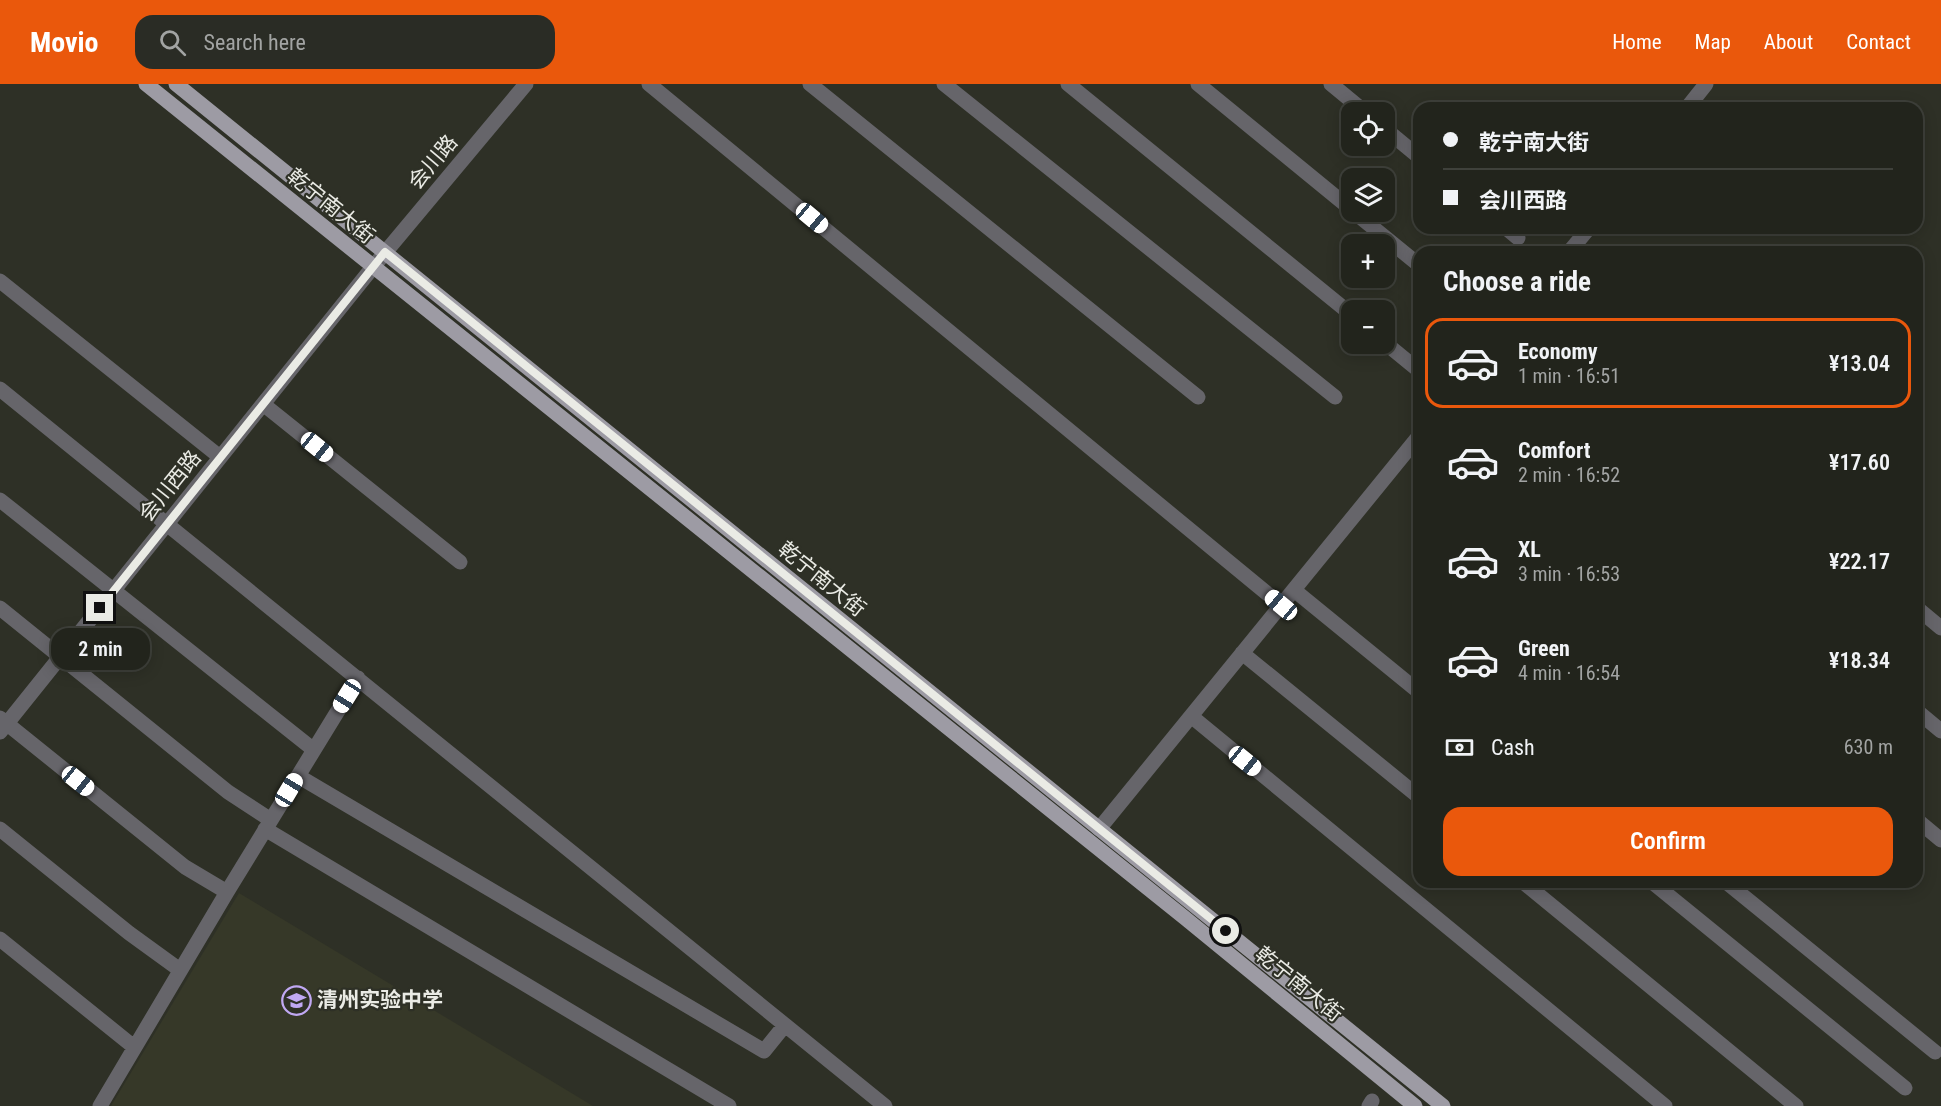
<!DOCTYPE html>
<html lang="en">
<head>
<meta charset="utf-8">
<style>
  :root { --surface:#22241c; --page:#2a2c25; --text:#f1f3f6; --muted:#a2a4a3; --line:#3f413b; --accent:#ea580c }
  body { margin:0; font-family:"Roboto Condensed","Noto Sans SC",sans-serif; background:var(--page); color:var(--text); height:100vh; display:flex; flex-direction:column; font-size:22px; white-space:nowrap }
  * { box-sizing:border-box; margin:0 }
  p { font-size:20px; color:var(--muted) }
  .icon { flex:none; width:33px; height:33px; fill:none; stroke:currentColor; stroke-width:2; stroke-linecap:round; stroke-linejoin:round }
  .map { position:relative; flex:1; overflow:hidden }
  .sheet { position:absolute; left:1413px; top:162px; width:510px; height:642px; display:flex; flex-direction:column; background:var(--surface); border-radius:18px; box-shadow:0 3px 15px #0003,0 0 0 2px var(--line) }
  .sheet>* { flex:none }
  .banner { position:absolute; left:1413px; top:18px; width:510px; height:132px; border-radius:18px; box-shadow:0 3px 15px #0003,0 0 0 2px var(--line); display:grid; align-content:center; height:132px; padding:0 30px; background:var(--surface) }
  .fabs { position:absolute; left:1341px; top:18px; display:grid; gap:12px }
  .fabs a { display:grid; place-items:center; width:54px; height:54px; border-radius:12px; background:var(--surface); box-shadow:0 3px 15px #0003,0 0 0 2px var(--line); font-size:30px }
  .end { position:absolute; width:27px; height:27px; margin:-14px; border:8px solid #eaebe5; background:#111; box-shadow:0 0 0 3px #111 }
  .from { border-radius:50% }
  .bubble { position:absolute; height:42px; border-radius:18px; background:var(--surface); box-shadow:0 3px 15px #0003,0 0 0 2px var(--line); font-size:20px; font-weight:600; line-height:42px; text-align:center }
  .car { position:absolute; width:18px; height:36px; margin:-18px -9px; border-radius:8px; box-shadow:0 0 4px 2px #0007; background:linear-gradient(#fff 24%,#345 0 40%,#fff 0 76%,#345 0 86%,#fff 0) }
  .banner b { display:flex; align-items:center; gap:21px; height:57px; font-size:22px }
  .banner b+b { border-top:2px solid var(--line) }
  .banner i { width:15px; height:15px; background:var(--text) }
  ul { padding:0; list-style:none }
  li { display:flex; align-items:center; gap:18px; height:90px; margin:0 12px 9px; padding:0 18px; border:3px solid transparent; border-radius:18px }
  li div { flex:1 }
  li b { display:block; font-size:22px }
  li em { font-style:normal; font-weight:600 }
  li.active { border-color:var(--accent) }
  li>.icon { width:54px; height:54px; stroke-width:1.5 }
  h2 { padding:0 30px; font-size:27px; line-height:72px }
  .pay { display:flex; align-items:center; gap:15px; height:66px; padding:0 30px; font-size:22px }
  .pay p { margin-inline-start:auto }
  .action { display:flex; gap:12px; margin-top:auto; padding:12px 30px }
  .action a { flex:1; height:69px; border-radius:18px; background:var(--accent); color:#fff; font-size:24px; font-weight:600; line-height:69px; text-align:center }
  header { display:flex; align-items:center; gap:36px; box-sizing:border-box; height:84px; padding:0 30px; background:var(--accent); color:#fff }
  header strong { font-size:28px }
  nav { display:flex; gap:33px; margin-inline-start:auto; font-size:21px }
  .search { width:420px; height:54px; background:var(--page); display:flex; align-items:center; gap:15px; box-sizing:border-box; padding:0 21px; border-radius:18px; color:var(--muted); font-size:22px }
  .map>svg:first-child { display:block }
  .built { fill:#363828 }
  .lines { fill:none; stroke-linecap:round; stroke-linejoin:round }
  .minor { stroke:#66656a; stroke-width:15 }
  .major { stroke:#9d9ba4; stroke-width:15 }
  .route { stroke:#eaebe5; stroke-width:8 }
  .labels { text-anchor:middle; stroke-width:4.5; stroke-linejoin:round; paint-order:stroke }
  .street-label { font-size:21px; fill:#eaebe5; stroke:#2e3026 }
  .poi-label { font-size:21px; font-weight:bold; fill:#eaebe5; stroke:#2e3026; text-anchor:start }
</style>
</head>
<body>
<header>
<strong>Movio</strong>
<div class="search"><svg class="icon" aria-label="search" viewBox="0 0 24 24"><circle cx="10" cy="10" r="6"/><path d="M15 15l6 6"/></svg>Search here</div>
<nav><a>Home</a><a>Map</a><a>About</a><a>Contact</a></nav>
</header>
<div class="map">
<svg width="1941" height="1022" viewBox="0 0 1941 1022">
  <rect width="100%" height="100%" fill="#2e3026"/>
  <path class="built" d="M239 809 593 1022H111Z"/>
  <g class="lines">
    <path class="minor" d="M649 0 1281 521
      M810 0 1198 313
      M944 0 1335 313
      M1068 0 1352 231
      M1198 0 1352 126
      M1331 0 1365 28
      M1687 24 1706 0
      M1384 44 1419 73
      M1354 128 1419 181
      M1506 144 1518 154
      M1569 168 1589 144
      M0 197 220 373
      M1384 258 1417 285
      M0 305 885 1022
      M263 320 460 478
      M0 416 314 666
      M1294 506 1419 608
      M0 524 228 708 271 736
      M1917 524 1941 544
      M1242 569 1419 713
      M1917 627 1941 647
      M1191 632 1665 1022
      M0 634 185 783 227 808
      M0 648 373 183 526 0
      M298 692 764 967 785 941
      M1917 736 1941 756
      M0 745 129 849 180 886
      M265 745 729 1022
      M1099 745 1419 352
      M1523 798 1796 1022
      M1652 798 1905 1004
      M1726 798 1935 968
      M0 855 134 963
      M100 1022 227 808 358 594
      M1369 1022 1372 1017"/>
    <path class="major" d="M146 0 1185 834 1415 1022
      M176 0 1443 1022"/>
  </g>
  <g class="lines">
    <path class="route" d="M100 524 385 168 1226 847"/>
  </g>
  <defs>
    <symbol id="school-ring" viewBox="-11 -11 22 22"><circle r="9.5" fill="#2e3026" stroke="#c0a8f3" stroke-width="1.5"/><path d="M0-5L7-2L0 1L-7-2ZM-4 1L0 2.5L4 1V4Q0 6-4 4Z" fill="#c0a8f3"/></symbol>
  </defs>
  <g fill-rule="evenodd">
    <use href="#school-ring" x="280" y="900" width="33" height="33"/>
  </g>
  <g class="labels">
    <g class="street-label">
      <text transform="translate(433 78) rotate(-50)" y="7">会川路</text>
      <text transform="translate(331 122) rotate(39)" y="7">乾宁南大街</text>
      <text transform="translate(170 402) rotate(-51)" y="7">会川西路</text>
      <text transform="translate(822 495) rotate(39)" y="7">乾宁南大街</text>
      <text transform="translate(1299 900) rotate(39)" y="7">乾宁南大街</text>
    </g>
    <g class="poi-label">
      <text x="317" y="923">清州实验中学</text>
    </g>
  </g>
</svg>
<div class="fabs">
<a><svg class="icon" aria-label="locate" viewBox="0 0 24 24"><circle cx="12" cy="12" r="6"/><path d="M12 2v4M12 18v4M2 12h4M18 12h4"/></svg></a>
<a><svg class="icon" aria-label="layers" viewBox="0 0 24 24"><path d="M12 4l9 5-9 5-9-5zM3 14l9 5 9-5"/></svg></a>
<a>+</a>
<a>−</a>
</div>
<i class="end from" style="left:1226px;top:847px"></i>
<i class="end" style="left:100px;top:524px"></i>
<div class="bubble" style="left:51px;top:544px;width:99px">2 min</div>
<i class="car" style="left:812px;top:134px;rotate:130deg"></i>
<i class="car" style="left:317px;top:363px;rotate:129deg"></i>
<i class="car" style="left:1281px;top:521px;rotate:310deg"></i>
<i class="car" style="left:347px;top:612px;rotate:212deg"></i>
<i class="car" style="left:1245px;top:677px;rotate:129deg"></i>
<i class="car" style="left:78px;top:697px;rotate:129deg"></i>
<i class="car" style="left:289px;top:706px;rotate:31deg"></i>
<div class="banner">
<b><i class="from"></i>乾宁南大街</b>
<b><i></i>会川西路</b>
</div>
<section class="sheet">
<h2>Choose a ride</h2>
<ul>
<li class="active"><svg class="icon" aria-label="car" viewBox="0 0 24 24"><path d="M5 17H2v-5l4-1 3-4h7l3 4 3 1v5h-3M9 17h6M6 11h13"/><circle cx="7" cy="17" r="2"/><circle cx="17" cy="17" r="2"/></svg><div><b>Economy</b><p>1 min · 16:51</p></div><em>¥13.04</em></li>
<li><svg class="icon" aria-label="car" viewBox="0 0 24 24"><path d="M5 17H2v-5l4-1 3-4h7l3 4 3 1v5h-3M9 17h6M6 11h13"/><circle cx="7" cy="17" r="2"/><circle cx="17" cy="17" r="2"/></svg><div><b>Comfort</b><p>2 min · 16:52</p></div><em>¥17.60</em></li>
<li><svg class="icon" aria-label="car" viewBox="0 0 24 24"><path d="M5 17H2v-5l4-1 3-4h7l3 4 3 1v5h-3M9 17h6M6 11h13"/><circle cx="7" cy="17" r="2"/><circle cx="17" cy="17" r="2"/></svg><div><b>XL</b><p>3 min · 16:53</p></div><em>¥22.17</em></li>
<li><svg class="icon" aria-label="car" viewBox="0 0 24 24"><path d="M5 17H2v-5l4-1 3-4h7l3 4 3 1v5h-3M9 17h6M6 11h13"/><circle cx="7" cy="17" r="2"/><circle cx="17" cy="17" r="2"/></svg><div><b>Green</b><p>4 min · 16:54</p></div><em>¥18.34</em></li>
</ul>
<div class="pay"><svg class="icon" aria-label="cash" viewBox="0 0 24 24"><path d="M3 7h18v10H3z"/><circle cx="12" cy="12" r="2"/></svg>Cash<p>630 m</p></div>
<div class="action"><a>Confirm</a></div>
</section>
</div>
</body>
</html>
